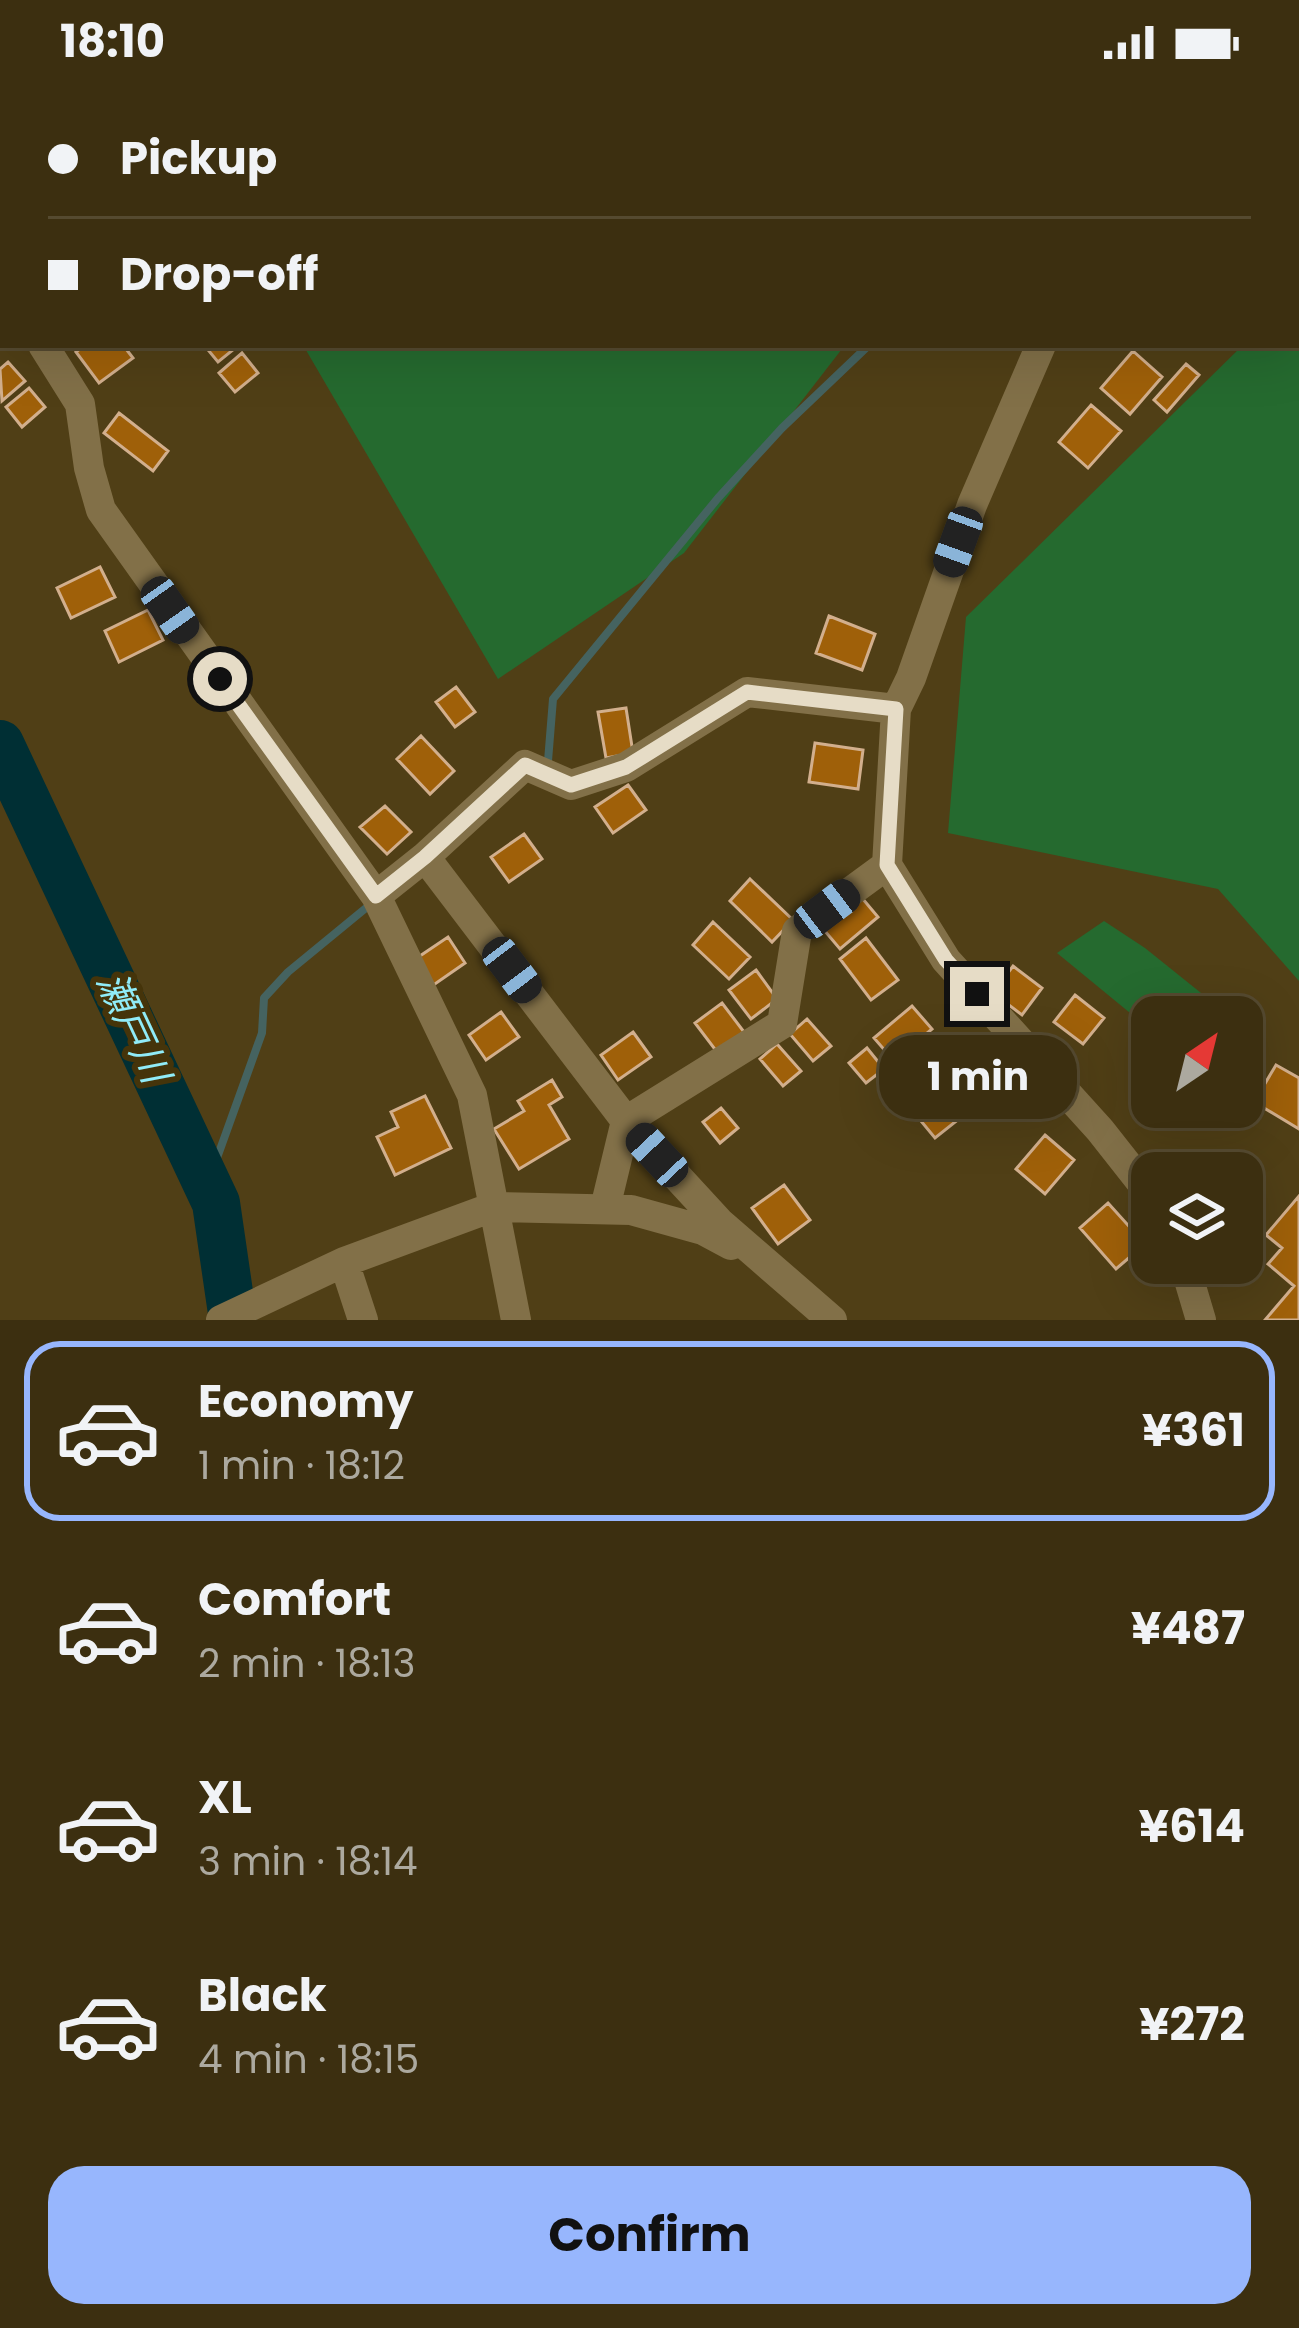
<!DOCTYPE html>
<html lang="en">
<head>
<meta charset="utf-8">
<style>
  :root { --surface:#3c2f10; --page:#473b1e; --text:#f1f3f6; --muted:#aca99f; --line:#554a30; --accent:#97b6fd }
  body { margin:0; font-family:Poppins,"Noto Sans JP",sans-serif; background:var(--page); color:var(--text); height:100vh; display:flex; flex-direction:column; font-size:45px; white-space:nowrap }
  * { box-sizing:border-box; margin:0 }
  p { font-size:39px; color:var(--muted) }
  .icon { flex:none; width:66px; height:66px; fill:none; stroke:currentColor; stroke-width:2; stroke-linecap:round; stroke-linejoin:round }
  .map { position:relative; height:1236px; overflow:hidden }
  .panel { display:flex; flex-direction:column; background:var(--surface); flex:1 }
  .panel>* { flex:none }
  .guide { position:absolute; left:0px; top:0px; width:1299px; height:264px; box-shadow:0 12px 48px #0002,0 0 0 3px var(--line); display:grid; align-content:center; height:264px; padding:0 48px; background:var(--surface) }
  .needle { width:78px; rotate:35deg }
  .controls { position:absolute; left:1131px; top:912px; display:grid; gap:24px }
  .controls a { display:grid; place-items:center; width:132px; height:132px; border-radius:24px; background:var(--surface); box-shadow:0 12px 48px #0002,0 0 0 3px var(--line); font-size:60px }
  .end { position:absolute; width:54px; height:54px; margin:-27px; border:15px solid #e6dcc6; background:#111; box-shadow:0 0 0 6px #111 }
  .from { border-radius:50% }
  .bubble { position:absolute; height:84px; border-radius:36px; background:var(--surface); box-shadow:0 12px 48px #0002,0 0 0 3px var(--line); font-size:39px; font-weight:700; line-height:84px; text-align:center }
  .car { position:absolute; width:36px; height:72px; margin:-36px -18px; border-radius:15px; box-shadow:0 0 9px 3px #0007; background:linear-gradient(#222 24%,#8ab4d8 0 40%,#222 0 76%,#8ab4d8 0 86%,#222 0) }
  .guide b { display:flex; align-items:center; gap:42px; height:114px; font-size:45px }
  .guide b+b { border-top:3px solid var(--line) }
  .guide i { width:30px; height:30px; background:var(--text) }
  ul { padding:21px 0 0; list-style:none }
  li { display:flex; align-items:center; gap:36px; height:180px; margin:0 24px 18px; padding:0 24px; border:6px solid transparent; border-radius:36px }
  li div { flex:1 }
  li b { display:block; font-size:45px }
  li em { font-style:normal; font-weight:700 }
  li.current { border-color:var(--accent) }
  li>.icon { width:108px; height:108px; stroke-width:1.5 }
  .cta { display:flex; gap:24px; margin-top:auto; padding:24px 48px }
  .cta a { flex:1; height:138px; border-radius:36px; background:var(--accent); color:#111; font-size:48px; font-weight:700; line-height:138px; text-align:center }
  .status { display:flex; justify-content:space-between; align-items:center; height:84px; padding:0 60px; background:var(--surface); direction:ltr }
  .status svg { height:33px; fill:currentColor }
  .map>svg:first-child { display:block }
  .green { fill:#256a2f }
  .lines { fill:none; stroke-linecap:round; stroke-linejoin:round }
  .stream { stroke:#456360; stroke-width:8 }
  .river { stroke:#002f34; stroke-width:48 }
  .building { fill:#9f6009; stroke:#d2af8d; stroke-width:3 }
  .minor { stroke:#827048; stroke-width:30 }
  .route { stroke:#e6dcc6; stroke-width:15 }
  .labels { text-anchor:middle; stroke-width:12; stroke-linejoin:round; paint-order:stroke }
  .water-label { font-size:39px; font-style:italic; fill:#90ecf8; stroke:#45340a }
</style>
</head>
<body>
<div class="status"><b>18:10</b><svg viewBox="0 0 49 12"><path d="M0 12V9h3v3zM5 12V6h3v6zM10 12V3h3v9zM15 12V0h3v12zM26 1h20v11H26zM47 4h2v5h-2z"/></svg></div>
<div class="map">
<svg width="1299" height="1236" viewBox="0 0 1299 1236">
  <rect width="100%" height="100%" fill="#503f16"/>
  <path class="green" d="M0 0H211L3 3 0 131Z
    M252 0H1047L1045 3Z
    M1299 207V897L1218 805 948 749 966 533 1243 261H1296Z
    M303 261H845L684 469 498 595Z
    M1104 837 1145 864 1231 933H1152V947L1057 869Z"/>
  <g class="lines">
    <path class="stream" d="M1132 3 1134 0
      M543 682 548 677 553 615 718 414 782 344 869 261
      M216 1119 217 1074 262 949 264 914 288 888 372 819"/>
    <path class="river" d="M0 660 216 1119 233 1236"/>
  </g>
  <path class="building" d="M85 261H123L133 274 99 299 76 268Z
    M204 261H239L218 278Z
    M1133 267 1162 293 1130 330 1101 304Z
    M242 269 258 289 235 308 219 289Z
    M8 278 25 297 2 317 0 285Z
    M1186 280 1199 291 1167 328 1154 316Z
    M29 304 45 323 22 343 6 323Z
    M1091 321 1121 347 1088 384 1059 358Z
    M119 329 168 367 153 387 104 349Z
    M100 483 115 513 71 534 57 504Z
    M148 526 163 556 119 578 105 547Z
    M829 532 875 550 862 586 816 569Z
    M456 603 475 628 455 643 436 618Z
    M626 624 633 669 606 674 598 628Z
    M421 652 454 687 430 710 397 675Z
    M815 659 863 666 858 705 809 698Z
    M628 701 646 726 613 749 595 723Z
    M385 722 411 748 387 770 360 743Z
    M524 750 542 775 509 798 491 773Z
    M750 795 793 836 772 858 730 817Z
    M862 814 878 833 840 865 824 846Z
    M713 838 750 873 729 895 693 861Z
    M448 853 465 879 432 902 414 876Z
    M866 854 898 896 871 916 840 875Z
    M1013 882 1042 904 1022 931 993 909Z
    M756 886 777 915 751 935 729 906Z
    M1075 911 1104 934 1083 960 1054 938Z
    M722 919 744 948 717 968 695 939Z
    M912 922 932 945 894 977 874 954Z
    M501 928 519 953 486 976 469 951Z
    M807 935 831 962 813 977 790 950Z
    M633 948 651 973 618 996 601 971Z
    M958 950 997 996 980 1011 940 965Z
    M777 960 801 987 783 1002 760 975Z
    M867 964 884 985 866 999 849 979Z
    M1276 981 1299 994V1045L1254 1018Z
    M552 996 562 1013 549 1021 569 1055 519 1085 494 1045 524 1027 518 1017Z
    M945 997 969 1027 935 1054 911 1025Z
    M425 1012 451 1064 395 1091 377 1053 398 1043 391 1028Z
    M721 1024 738 1044 720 1059 703 1038Z
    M1045 1051 1074 1076 1045 1110 1016 1085Z
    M784 1101 810 1136 778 1160 752 1124Z
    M1299 1112V1236H1265L1294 1202 1268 1180 1282 1164 1266 1151Z
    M1108 1119 1145 1160 1116 1185 1080 1144Z"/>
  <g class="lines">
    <path class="minor" d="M280 3 283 0
      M1169 3 1171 0
      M43 261 80 320 89 384 101 426 376 812 472 1011 516 1236
      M1041 261 972 421 911 594 896 625 887 781 946 876 1100 1046 1152 1112
      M425 773 626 1037 719 1138 832 1236
      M376 812 425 773 525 681 571 701 626 683 747 608 896 625
      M605 1124 626 1037 782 940 797 847 887 781
      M344 1178 363 1236
      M1184 1179 1201 1236
      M221 1236 344 1178 493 1123 631 1126 703 1146 731 1161"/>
  </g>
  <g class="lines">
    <path class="route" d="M220 595 376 812 425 773 525 681 571 701 626 683 747 608 896 625 887 781 946 876 977 910"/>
  </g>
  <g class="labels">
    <g class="water-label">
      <text transform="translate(134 943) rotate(65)" y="14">瀬戸川</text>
    </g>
  </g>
</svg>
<div class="controls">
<a><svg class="needle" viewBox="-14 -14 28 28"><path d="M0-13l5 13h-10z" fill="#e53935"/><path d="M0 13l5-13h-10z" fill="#aca99f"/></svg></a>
<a><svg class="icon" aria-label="layers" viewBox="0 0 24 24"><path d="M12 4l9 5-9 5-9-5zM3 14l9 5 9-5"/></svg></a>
</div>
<i class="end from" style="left:220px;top:595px"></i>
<i class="end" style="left:977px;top:910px"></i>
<div class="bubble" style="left:879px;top:951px;width:198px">1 min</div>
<i class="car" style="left:958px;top:458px;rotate:200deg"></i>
<i class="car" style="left:170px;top:526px;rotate:145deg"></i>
<i class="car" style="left:827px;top:825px;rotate:53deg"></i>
<i class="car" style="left:512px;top:886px;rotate:143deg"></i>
<i class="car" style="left:657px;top:1071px;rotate:317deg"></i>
<div class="guide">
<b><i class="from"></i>Pickup</b>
<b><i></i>Drop-off</b>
</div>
</div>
<section class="panel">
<ul>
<li class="current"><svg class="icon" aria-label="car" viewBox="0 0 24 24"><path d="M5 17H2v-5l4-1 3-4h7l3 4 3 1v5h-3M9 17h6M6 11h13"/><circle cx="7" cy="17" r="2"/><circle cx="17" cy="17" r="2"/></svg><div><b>Economy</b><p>1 min · 18:12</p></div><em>¥361</em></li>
<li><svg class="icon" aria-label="car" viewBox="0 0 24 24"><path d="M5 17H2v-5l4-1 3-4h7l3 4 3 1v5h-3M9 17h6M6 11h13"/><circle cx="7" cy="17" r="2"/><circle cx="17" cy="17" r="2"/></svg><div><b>Comfort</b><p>2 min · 18:13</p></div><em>¥487</em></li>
<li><svg class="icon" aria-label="car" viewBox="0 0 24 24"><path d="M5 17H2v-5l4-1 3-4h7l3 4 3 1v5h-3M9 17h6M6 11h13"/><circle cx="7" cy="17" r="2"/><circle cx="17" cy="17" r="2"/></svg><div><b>XL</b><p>3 min · 18:14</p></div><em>¥614</em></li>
<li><svg class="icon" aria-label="car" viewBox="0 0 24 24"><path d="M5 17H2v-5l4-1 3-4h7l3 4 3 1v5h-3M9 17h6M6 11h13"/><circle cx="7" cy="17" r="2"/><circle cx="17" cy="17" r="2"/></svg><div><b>Black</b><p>4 min · 18:15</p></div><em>¥272</em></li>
</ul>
<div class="cta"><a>Confirm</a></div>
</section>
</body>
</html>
